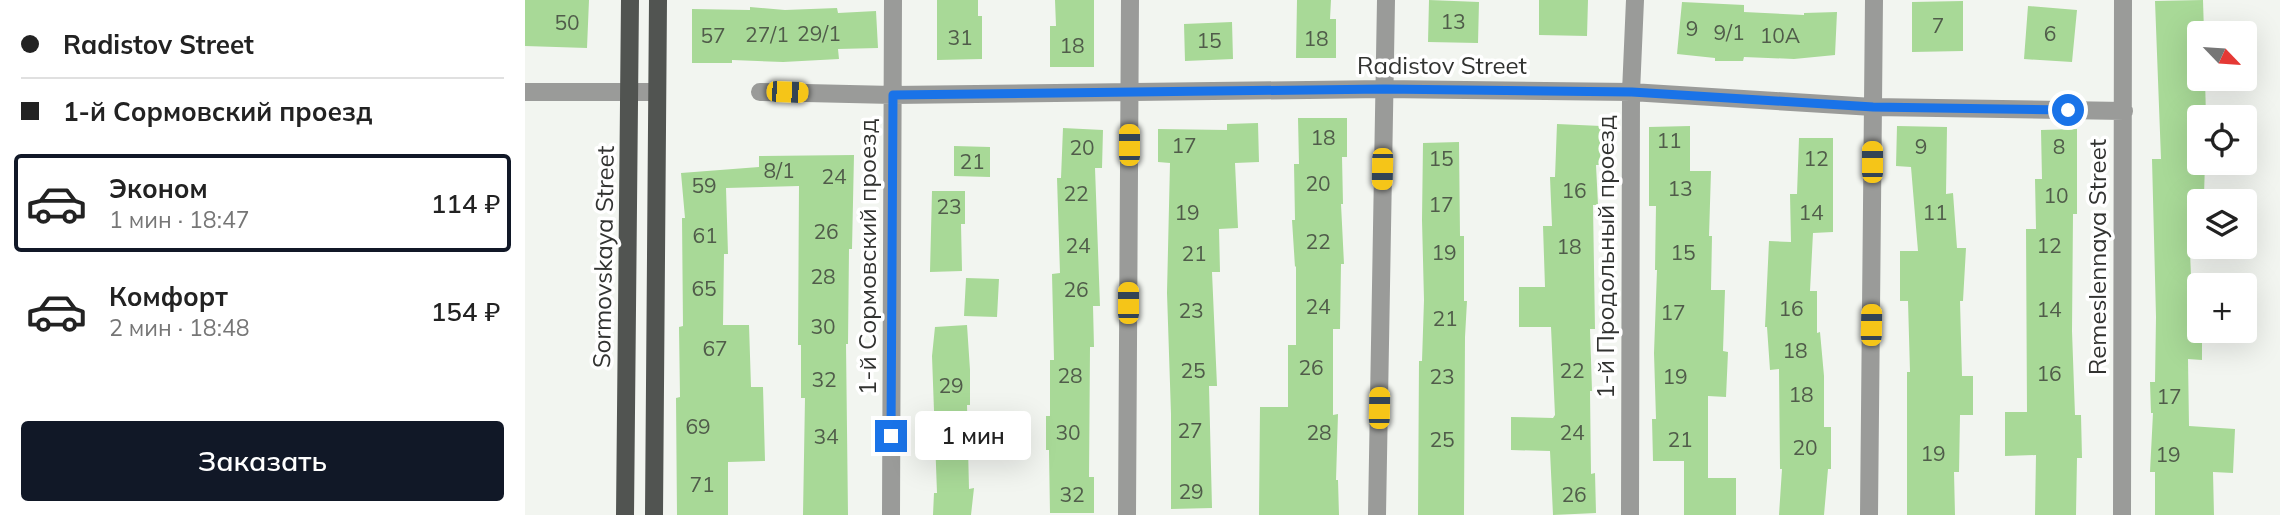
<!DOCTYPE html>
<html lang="ru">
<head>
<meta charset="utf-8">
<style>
  :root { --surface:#fff; --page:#f2f2f2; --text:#222; --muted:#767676; --line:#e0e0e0; --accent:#111827 }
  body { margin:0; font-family:Mulish,sans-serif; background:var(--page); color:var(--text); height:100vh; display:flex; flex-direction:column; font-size:26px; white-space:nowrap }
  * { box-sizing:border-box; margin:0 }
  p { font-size:23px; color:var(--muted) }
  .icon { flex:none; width:38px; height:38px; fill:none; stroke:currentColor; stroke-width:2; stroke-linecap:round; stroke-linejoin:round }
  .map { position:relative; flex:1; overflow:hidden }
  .sheet { display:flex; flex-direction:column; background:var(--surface); width:525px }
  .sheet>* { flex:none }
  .guide { display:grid; align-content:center; height:154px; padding:0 21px; background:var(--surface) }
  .needle { width:46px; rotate:115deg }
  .tools { position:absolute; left:1662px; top:21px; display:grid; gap:14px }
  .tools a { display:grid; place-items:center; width:70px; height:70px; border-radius:7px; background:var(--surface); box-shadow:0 7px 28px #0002; font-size:35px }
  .end { position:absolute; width:32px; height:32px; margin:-16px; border:9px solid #1a73e8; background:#fff; box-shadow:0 0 0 4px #fff }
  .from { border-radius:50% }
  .bubble { position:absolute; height:49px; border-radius:7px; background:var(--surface); box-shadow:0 7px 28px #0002; font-size:23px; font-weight:600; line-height:49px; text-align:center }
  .car { position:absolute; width:21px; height:42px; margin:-21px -10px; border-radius:9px; box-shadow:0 0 5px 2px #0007; background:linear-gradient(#f5c518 24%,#345 0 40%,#f5c518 0 76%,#345 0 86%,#f5c518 0) }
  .guide b { display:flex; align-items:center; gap:24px; height:66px; font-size:26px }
  .guide b+b { border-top:2px solid var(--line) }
  .guide i { width:18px; height:18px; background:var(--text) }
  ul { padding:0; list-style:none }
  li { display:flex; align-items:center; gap:21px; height:98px; margin:0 14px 10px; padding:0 7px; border:4px solid transparent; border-radius:7px }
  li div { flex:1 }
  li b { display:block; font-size:26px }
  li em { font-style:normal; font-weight:600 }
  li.on { border-color:var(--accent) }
  li>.icon { width:63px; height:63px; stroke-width:1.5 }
  .primary-button { display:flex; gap:14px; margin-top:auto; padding:14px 21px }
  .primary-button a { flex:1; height:80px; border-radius:7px; background:var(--accent); color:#fff; font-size:28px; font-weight:600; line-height:80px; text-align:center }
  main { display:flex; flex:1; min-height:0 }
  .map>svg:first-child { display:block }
  .building { fill:#a8d997 }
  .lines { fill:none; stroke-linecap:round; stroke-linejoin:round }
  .minor { stroke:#9a9b99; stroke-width:18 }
  .major { stroke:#515451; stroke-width:18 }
  .route { stroke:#1a73e8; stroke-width:9 }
  .labels { text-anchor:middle; stroke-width:7; stroke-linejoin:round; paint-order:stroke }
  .number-label { font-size:21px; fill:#505c4a }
  .street-label { font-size:24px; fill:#323331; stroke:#fff }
</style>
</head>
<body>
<main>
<section class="sheet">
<div class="guide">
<b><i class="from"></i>Radistov Street</b>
<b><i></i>1-й Сормовский проезд</b>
</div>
<ul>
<li class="on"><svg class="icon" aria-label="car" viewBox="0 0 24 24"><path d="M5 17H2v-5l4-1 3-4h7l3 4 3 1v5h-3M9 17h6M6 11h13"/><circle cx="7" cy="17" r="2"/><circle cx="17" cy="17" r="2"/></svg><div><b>Эконом</b><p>1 мин · 18:47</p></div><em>114 ₽</em></li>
<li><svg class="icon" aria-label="car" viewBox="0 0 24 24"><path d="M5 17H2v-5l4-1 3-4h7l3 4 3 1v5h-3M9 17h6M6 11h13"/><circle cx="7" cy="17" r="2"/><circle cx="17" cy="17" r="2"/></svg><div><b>Комфорт</b><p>2 мин · 18:48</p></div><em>154 ₽</em></li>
</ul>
<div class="primary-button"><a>Заказать</a></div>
</section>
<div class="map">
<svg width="1755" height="515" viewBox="0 0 1755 515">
  <rect width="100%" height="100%" fill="#f2f5f0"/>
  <path class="building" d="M0 0H64L62 48 0 46Z
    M412 0H453V16H457V59L412 60Z
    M530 0H569V67H525V26H531Z
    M772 0H806L805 19H811V58H771Z
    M904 0 954 2 953 43 903 42Z
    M1014 0H1063L1062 36 1014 35Z
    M1678 0 1679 33H1675V79H1680L1681 117H1675V163H1680L1679 195H1675V251L1665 252 1668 323 1675 324V331H1677V360L1663 359 1664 426 1710 429 1708 473 1688 472 1689 515H1630V472H1625L1628 413H1626L1625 382H1630L1631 317 1627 159H1636L1630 1Z
    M1438 1V51L1387 52V2Z
    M1157 2 1219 5V12L1279 15V13L1312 12 1310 55 1269 59 1219 57 1218 61H1190V58L1152 54Z
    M1503 6 1552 10 1547 62 1499 59Z
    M225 7 260 10 312 8 313 13 351 11 353 48 313 49 314 59 258 62 207 60V63H167V9L225 10Z
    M707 22 708 59 660 61 659 24Z
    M773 118H822V157H817L818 204H816L819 264H816L815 329H808V415L813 414 811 480H813L814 515H734L735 407H763V345H771V266L770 267 767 220H770L769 164H774Z
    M733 123 734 162 710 163 713 228 694 229 695 272H687L692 386H684L687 508 646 509V414L642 293 645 163 633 162V129L702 130V124Z
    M1032 124 1076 126 1075 165H1071L1073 205H1068L1070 329H1065L1067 391H1065L1066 474 1070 473 1071 513 1028 515 1025 451 986 450V417L1028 418 1030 415 1026 327H994V287H1020L1018 226H1027L1025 177H1030Z
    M1165 126V171H1186L1184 236H1187L1186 290H1200L1198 351 1203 352 1201 397 1183 396V478H1211V515H1159V461H1128L1127 419H1131L1129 353 1132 270H1130L1131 206H1124V127Z
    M1372 126 1422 127 1421 194 1428 193 1432 248H1441L1438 301H1435L1437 376H1448V415H1435L1434 472H1429L1430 515H1382V372H1385L1383 301H1375V251H1393L1386 167 1371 166Z
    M538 128 578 130 577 168H570L575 306H568L569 347H565L564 477H569V513H525L524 450H521V416H525V360H529L527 274 535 273 532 178H536Z
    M1552 129V214H1548L1547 331 1550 415H1556L1557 458H1552L1551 515H1510L1511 455 1480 456V412H1502L1501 229H1511L1510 179H1517L1516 130Z
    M1274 138H1308V232L1288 233 1285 291H1292V333L1295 332 1299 376V427H1306V469H1303L1299 515H1254L1257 469H1255L1254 369 1245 370 1242 327H1240L1244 241 1266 242 1265 194H1272Z
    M934 142 935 236H939V301H942L940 337 939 515H893L894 361H897L899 300 897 220 898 143Z
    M429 146 465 147V177L429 176Z
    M329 155 327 249H324L323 344H321L323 515H278L280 398H276V345H273L274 186 201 188 203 254H199L198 325H224L226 387H238L240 461 203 462V515H152L151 398 155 397 154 327 158 326 157 218H160L156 173 234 167V156Z
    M407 191H440V224H436L437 271 405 272Z
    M441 278 474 279 472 317 439 316Z
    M442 325 445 370V405H442L444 489 449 488 446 515H408L409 493H412L407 356 410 327Z"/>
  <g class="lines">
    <path class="minor" d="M0 92H132
      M235 92 368 95 859 89 1106 92 1348 107 1599 111
      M366 515 368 0
      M602 515 605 0
      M852 515 861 0
      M1105 515 1106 92 1110 0
      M1344 515 1349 0
      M1597 515 1598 0"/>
    <path class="major" d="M100 515 105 0
      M129 515 133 0"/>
  </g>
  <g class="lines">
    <path class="route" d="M366 436 368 95 859 89 1107 92 1348 107 1543 110"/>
  </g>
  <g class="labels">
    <g class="number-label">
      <text x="928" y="29">13</text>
      <text x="42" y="30">50</text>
      <text x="1413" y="33">7</text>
      <text x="1167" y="36">9</text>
      <text x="1204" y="40">9/1</text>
      <text x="294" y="41">29/1</text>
      <text x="1525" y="41">6</text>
      <text x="242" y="42">27/1</text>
      <text x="188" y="43">57</text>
      <text x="1255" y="43">10А</text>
      <text x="435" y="45">31</text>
      <text x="791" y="46">18</text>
      <text x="684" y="48">15</text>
      <text x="547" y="53">18</text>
      <text x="798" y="145">18</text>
      <text x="1144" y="148">11</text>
      <text x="659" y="153">17</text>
      <text x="1396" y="154">9</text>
      <text x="1534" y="154">8</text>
      <text x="557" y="155">20</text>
      <text x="916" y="166">15</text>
      <text x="1291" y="166">12</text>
      <text x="447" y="169">21</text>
      <text x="254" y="178">8/1</text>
      <text x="309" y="184">24</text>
      <text x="793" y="191">20</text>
      <text x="179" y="193">59</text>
      <text x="1155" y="196">13</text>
      <text x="1049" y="198">16</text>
      <text x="551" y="201">22</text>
      <text x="1531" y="203">10</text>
      <text x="916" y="212">17</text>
      <text x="424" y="214">23</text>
      <text x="662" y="220">19</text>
      <text x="1286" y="220">14</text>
      <text x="1410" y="220">11</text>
      <text x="301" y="239">26</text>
      <text x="180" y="243">61</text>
      <text x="793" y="249">22</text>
      <text x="553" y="253">24</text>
      <text x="1524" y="253">12</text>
      <text x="1044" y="254">18</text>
      <text x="919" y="260">19</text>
      <text x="1158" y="260">15</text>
      <text x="669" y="261">21</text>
      <text x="298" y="284">28</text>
      <text x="179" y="296">65</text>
      <text x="551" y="297">26</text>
      <text x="793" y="314">24</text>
      <text x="1266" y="316">16</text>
      <text x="1524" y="317">14</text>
      <text x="666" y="318">23</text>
      <text x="1148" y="320">17</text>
      <text x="920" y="326">21</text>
      <text x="298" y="334">30</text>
      <text x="190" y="356">67</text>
      <text x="1270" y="358">18</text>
      <text x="786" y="375">26</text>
      <text x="668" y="378">25</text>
      <text x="1047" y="378">22</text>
      <text x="1524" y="381">16</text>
      <text x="545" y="383">28</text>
      <text x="917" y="384">23</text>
      <text x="1150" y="384">19</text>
      <text x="299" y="387">32</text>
      <text x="426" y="393">29</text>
      <text x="1276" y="402">18</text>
      <text x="1644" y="404">17</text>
      <text x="173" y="434">69</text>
      <text x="665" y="438">27</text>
      <text x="543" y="440">30</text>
      <text x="794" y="440">28</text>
      <text x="1047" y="440">24</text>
      <text x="301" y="444">34</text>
      <text x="917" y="447">25</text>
      <text x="1155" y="447">21</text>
      <text x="1280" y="455">20</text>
      <text x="1408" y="461">19</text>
      <text x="1643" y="462">19</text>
      <text x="177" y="492">71</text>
      <text x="666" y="499">29</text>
      <text x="547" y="502">32</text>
      <text x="1049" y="502">26</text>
    </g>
    <g class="street-label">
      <text x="917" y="74">Radistov Street</text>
      <text transform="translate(79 257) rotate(-89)" y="8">Sormovskaya Street</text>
      <text transform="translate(343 257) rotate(-90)" y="8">1-й Сормовский проезд</text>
      <text transform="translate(1081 257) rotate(-90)" y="8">1-й Продольный проезд</text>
      <text transform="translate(1573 257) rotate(-90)" y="8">Remeslennaya Street</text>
    </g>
  </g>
</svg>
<div class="tools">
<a><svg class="needle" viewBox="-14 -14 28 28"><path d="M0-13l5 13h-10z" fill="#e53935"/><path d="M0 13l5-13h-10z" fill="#767676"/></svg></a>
<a><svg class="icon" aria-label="locate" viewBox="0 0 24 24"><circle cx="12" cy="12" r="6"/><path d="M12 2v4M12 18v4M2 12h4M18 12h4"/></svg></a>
<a><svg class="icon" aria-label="layers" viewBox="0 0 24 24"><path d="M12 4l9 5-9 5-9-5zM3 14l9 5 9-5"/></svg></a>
<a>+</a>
</div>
<i class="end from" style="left:1543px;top:110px"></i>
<i class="end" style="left:366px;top:436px"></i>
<div class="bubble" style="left:390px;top:411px;width:116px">1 мин</div>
<i class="car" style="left:262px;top:92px;rotate:92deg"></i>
<i class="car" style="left:604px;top:145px;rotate:0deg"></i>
<i class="car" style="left:1347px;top:162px;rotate:0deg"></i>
<i class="car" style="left:857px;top:169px;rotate:181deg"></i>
<i class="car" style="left:603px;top:303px;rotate:0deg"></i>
<i class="car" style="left:1346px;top:325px;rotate:1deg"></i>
<i class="car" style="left:854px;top:408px;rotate:1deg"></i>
</div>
</main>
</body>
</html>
